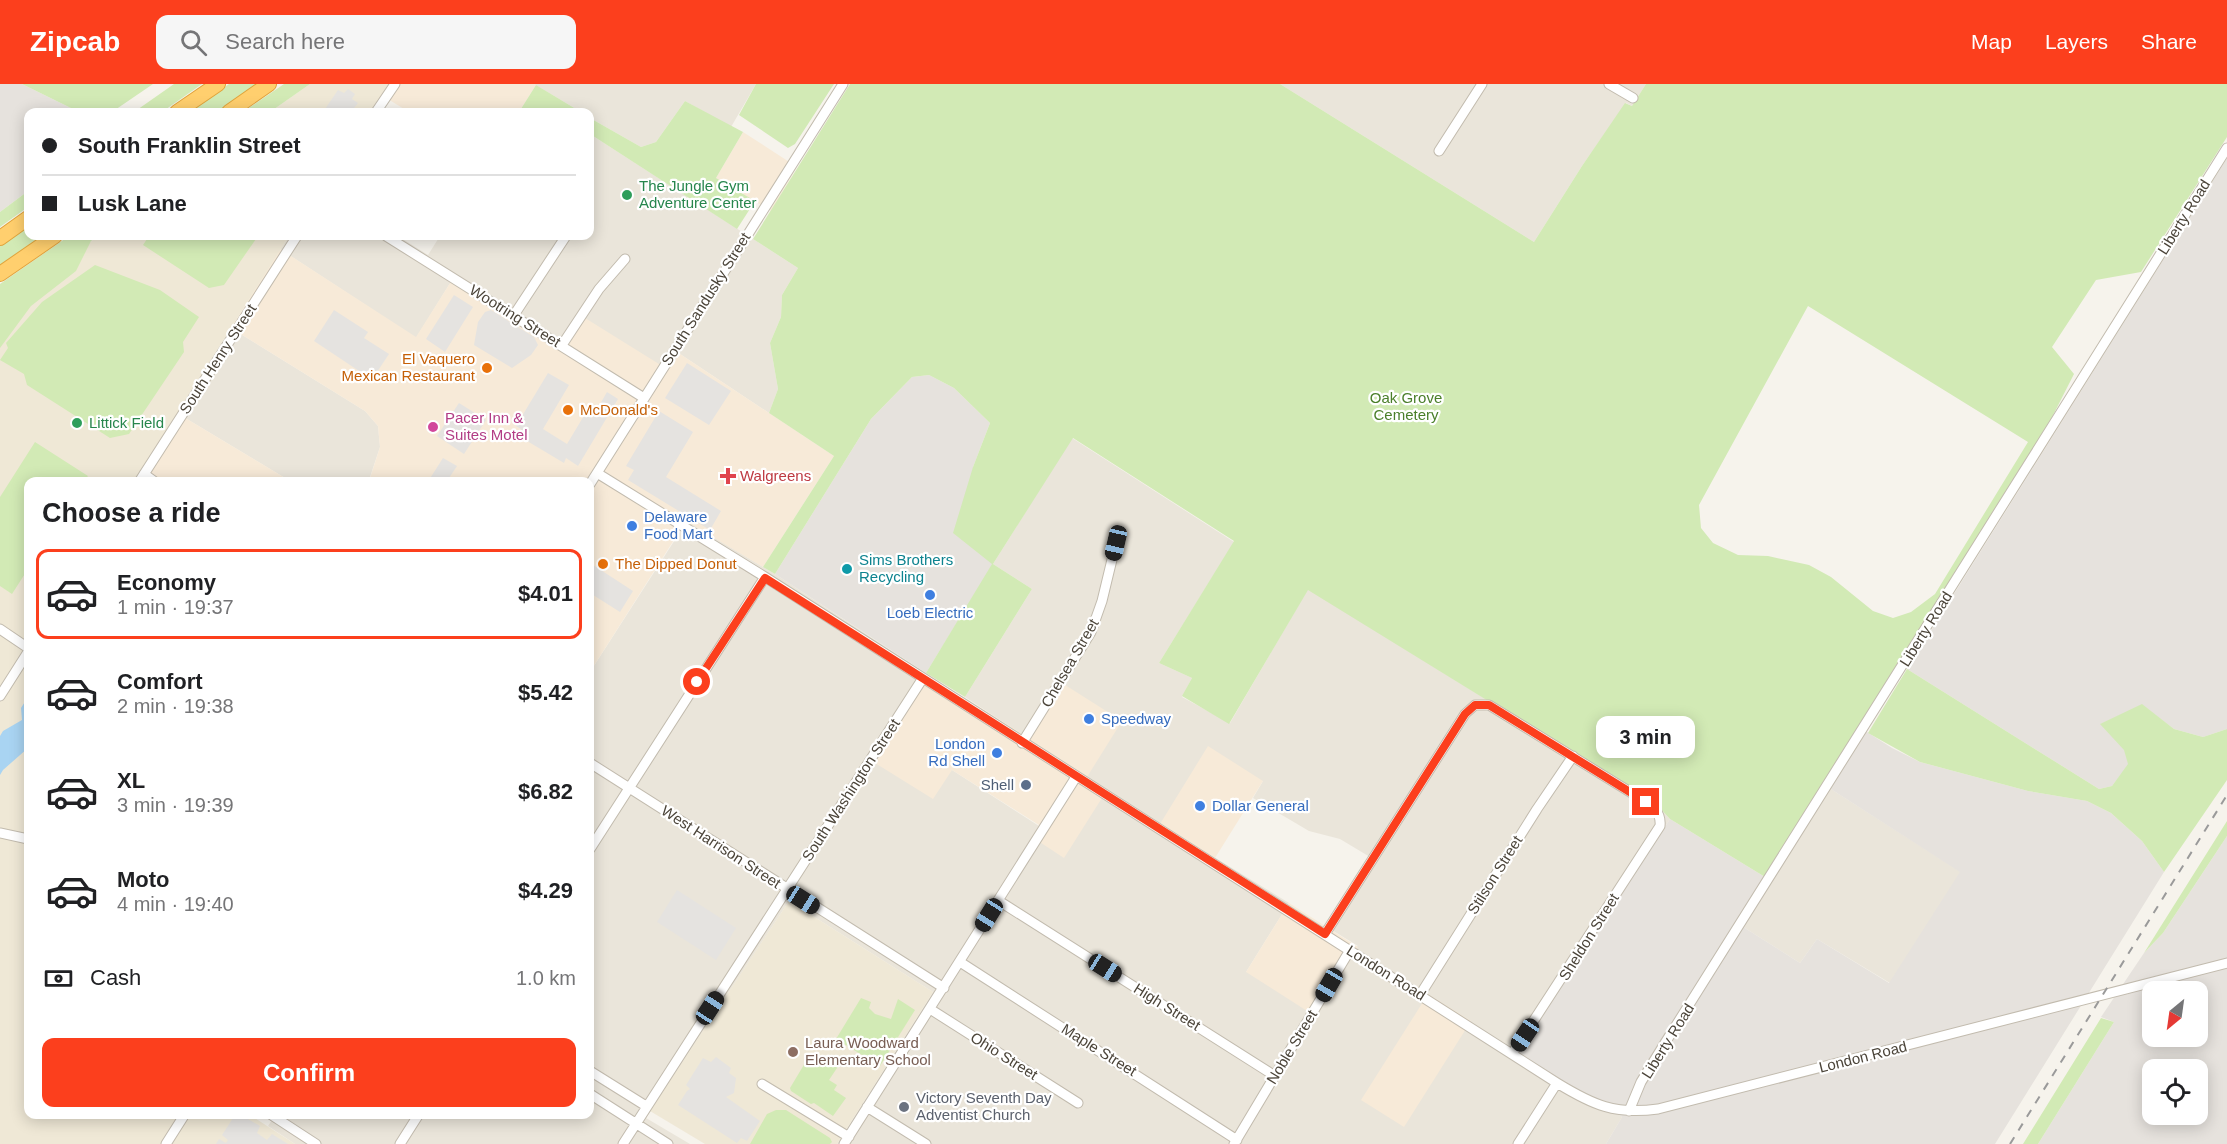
<!DOCTYPE html>
<html lang="en">
<head>
<meta charset="utf-8">
<style>
  :root { --surface:#fff; --page:#f6f6f6; --text:#202124; --muted:#757577; --line:#e0e0e0; --accent:#fc3f1d }
  body { margin:0; font-family:Arial,sans-serif; background:var(--page); color:var(--text); height:100vh; display:flex; flex-direction:column; font-size:22px; white-space:nowrap }
  * { box-sizing:border-box; margin:0 }
  p { font-size:20px; color:var(--muted) }
  .icon { flex:none; width:33px; height:33px; fill:none; stroke:currentColor; stroke-width:2; stroke-linecap:round; stroke-linejoin:round }
  .map { position:relative; flex:1; overflow:hidden }
  .sheet { position:absolute; left:24px; top:393px; width:570px; height:642px; display:flex; flex-direction:column; background:var(--surface); border-radius:12px; box-shadow:0 3px 15px #0003 }
  .sheet>* { flex:none }
  .top-card { position:absolute; left:24px; top:24px; width:570px; height:132px; border-radius:12px; box-shadow:0 3px 15px #0003; display:grid; align-content:center; height:132px; padding:0 18px; background:var(--surface) }
  .needle { width:39px; rotate:209deg }
  .buttons { position:absolute; left:2142px; top:897px; display:grid; gap:12px }
  .buttons a { display:grid; place-items:center; width:66px; height:66px; border-radius:12px; background:var(--surface); box-shadow:0 3px 15px #0003; font-size:30px }
  .end { position:absolute; width:27px; height:27px; margin:-14px; border:8px solid #fc3f1d; background:#fff; box-shadow:0 0 0 3px #fff }
  .from { border-radius:50% }
  .bubble { position:absolute; height:42px; border-radius:12px; background:var(--surface); box-shadow:0 3px 15px #0003; font-size:20px; font-weight:700; line-height:42px; text-align:center }
  .car { position:absolute; width:18px; height:36px; margin:-18px -9px; border-radius:8px; box-shadow:0 0 4px 2px #0007; background:linear-gradient(#222 24%,#8ab4d8 0 40%,#222 0 76%,#8ab4d8 0 86%,#222 0) }
  .top-card b { display:flex; align-items:center; gap:21px; height:57px; font-size:22px }
  .top-card b+b { border-top:2px solid var(--line) }
  .top-card i { width:15px; height:15px; background:var(--text) }
  ul { padding:0; list-style:none }
  li { display:flex; align-items:center; gap:18px; height:90px; margin:0 12px 9px; padding:0 6px; border:3px solid transparent; border-radius:12px }
  li div { flex:1 }
  li b { display:block; font-size:22px }
  li em { font-style:normal; font-weight:700 }
  li.selected { border-color:var(--accent) }
  li>.icon { width:54px; height:54px; stroke-width:1.5 }
  h2 { padding:0 18px; font-size:27px; line-height:72px }
  .pay { display:flex; align-items:center; gap:15px; height:66px; padding:0 18px; font-size:22px }
  .pay p { margin-inline-start:auto }
  .primary-button { display:flex; gap:12px; margin-top:auto; padding:12px 18px }
  .primary-button a { flex:1; height:69px; border-radius:12px; background:var(--accent); color:#fff; font-size:24px; font-weight:700; line-height:69px; text-align:center }
  header { display:flex; align-items:center; gap:36px; box-sizing:border-box; height:84px; padding:0 30px; background:var(--accent); color:#fff }
  header strong { font-size:28px }
  nav { display:flex; gap:33px; margin-inline-start:auto; font-size:21px }
  .search { width:420px; height:54px; background:var(--page); display:flex; align-items:center; gap:15px; box-sizing:border-box; padding:0 21px; border-radius:12px; color:var(--muted); font-size:22px }
  .map>svg:first-child { display:block }
  .residential { fill:#eae5da; fill-rule:evenodd }
  .commercial { fill:#f7ead8 }
  .industrial { fill:#e6e2dd; fill-rule:evenodd }
  .education { fill:#efe8d6 }
  .green { fill:#d2eab5; fill-rule:evenodd }
  .parking { fill:#e5e3e0 }
  .water { fill:#a9d4f2 }
  .lines { fill:none; stroke-linecap:round; stroke-linejoin:round }
  .minor-casing { stroke:#c2bbae; stroke-width:11 }
  .highway-casing { stroke:#e0a43c; stroke-width:16 }
  .minor { stroke:#fff; stroke-width:9 }
  .highway { stroke:#ffcf6e; stroke-width:14 }
  .rail { stroke:#9a9a9a; stroke-width:2; stroke-dasharray:8 8; stroke-linecap:butt }
  .route { stroke:#fc3f1d; stroke-width:8 }
  .leisure-dot { fill:#2e9e5b; stroke:#fff; stroke-width:2 }
  .food-dot { fill:#e8710a; stroke:#fff; stroke-width:2 }
  .hotel-dot { fill:#d1479c; stroke:#fff; stroke-width:2 }
  .health-dot { fill:#e0444e; stroke:#fff; stroke-width:2 }
  .shop-dot { fill:#3f7fe0; stroke:#fff; stroke-width:2 }
  .culture-dot { fill:#0f9aa8; stroke:#fff; stroke-width:2 }
  .service-dot { fill:#5c6f8a; stroke:#fff; stroke-width:2 }
  .education-dot { fill:#8d6e63; stroke:#fff; stroke-width:2 }
  .worship-dot { fill:#6b7280; stroke:#fff; stroke-width:2 }
  .labels { text-anchor:middle; stroke-width:4.5; stroke-linejoin:round; paint-order:stroke }
  .leisure-label { font-size:15px; fill:#27864d; stroke:#fff; text-anchor:start }
  .street-label { font-size:15px; fill:#4b4439; stroke:#fff }
  .food-label { font-size:15px; fill:#c56008; stroke:#fff; text-anchor:start }
  .park-label { font-size:15px; fill:#4a7f2a; stroke:#fff }
  .hotel-label { font-size:15px; fill:#b23c85; stroke:#fff; text-anchor:start }
  .health-label { font-size:15px; fill:#be3a42; stroke:#fff; text-anchor:start }
  .shop-label { font-size:15px; fill:#366cbe; stroke:#fff; text-anchor:start }
  .culture-label { font-size:15px; fill:#0d838f; stroke:#fff; text-anchor:start }
  .service-label { font-size:15px; fill:#4e5e75; stroke:#fff; text-anchor:end }
  .education-label { font-size:15px; fill:#785e54; stroke:#fff; text-anchor:start }
  .worship-label { font-size:15px; fill:#5b616d; stroke:#fff; text-anchor:start }
</style>
</head>
<body>
<header>
<strong>Zipcab</strong>
<div class="search"><svg class="icon" aria-label="search" viewBox="0 0 24 24"><circle cx="10" cy="10" r="6"/><path d="M15 15l6 6"/></svg>Search here</div>
<nav><a>Map</a><a>Layers</a><a>Share</a></nav>
</header>
<div class="map">
<svg width="2227" height="1060" viewBox="0 0 2227 1060">
  <rect width="100%" height="100%" fill="#f6f3ec"/>
  <path class="residential" d="M534 0H756L731 43 685 17 656 58 641 63 590 34V28H581Z
    M1280 0H1646L1632 22 1626 19 1582 82 1534 158Z
    M590 50 798 184 782 211 781 233 770 259 778 305 769 329 677 268 667 285 557 261 452 196 416 254 280 165 289 152H398L428 171 440 152H590Z
    M231 244 365 327 378 342 380 363 370 393 376 397H290L177 329Z
    M1072 354 1234 458 1159 579 1192 594 1182 613 1230 639 1308 505 1657 721 1670 735 1519 969 1622 1033 1606 1060H837L933 908 789 817 646 1034 690 1060H295L268 1042 276 1030H590V588L687 437 775 490 930 592 875 678 952 686 1039 742 1107 706 965 613 1032 505 993 480ZM1263 697 1253 714 1309 747 1340 755 1370 773 1327 843 1358 862 1246 888 1289 819 1160 740Z
    M1823 700 1961 788 1890 899 1817 855 1800 879 1737 839Z"/>
  <path class="commercial" d="M391 0H534L536 1 519 28H409L383 12Z
    M743 48 797 83 771 127 716 94Z
    M280 165 416 253 452 196 558 260 577 229 667 285 677 268 834 372 763 483 686 437 590 588V398L376 397 370 394 380 363 378 342 365 327 231 244Z
    M177 329 290 397 143 398 136 393Z
    M930 592 1027 653 1062 599 1122 637 1087 693 1107 706 1064 774 1032 753 1039 741 952 686 933 715 875 679Z
    M1208 662 1263 697 1215 774 1160 740Z
    M1289 819 1358 863 1315 932 1246 888Z
    M1428 910 1471 937 1404 1043 1361 1016Z"/>
  <path class="industrial" d="M0 0H22L79 28H28V107L0 128Z
    M2227 74V645L2203 653 2174 645 2142 621 2101 640 2125 666 2129 680 2112 702 2099 705 1907 585Z
    M929 291 954 304 990 339 973 383 993 480 926 589 775 490 871 335 912 293Z
    M1859 643 1892 664 1920 678 2028 707 2087 717 2111 729 2142 757 2164 788 1995 1060H1606L1622 1033 1518 969 1670 735 1765 793 1737 839 1800 879 1817 855 1889 899 1960 788 1823 700Z
    M2227 752V1060H2038L2114 938 2101 933 2144 869 2163 849ZM2152 908H2198V952H2152ZM2152 986H2198V1030H2152Z"/>
  <path class="education" d="M310 0H391L372 28H270Z
    M99 152H289L137 393 143 397 28 398V1030L250 1031 295 1060H0V219Z
    M789 817 933 908 837 1060H705L650 1027Z"/>
  <path class="green" d="M22 0H153L112 28H79Z
    M174 0H202L162 28H134Z
    M229 0H258L217 28H189Z
    M284 0H310L270 28H243Z
    M756 0H834L795 60 788 64 739 31Z
    M850 0H1280L1534 158 1582 82 1625 19 1632 22 1646 0H2227V53L2141 188 2096 196 2052 263 2074 290 2043 351 1765 793 1670 735 1657 721 1308 506 1229 640 1182 612 1192 594 1159 579 1234 457 1073 354 993 480 1032 505 965 613 926 589 992 480 953 449 973 383 990 339 954 304 929 291 912 293 871 335 775 490 763 483 834 372 769 329 778 305 770 259 781 233 782 211 798 184 753 155ZM1808 222 2028 358 1935 510 1911 528 1893 534 1873 527 1831 493 1809 481 1768 472 1738 471 1713 459 1701 444 1699 421Z
    M536 1 581 28H519Z
    M685 17 743 48 716 94 755 117 737 145 590 50V34L641 63 656 58Z
    M28 107V123L0 143V128Z
    M28 142V152H42L0 181V162Z
    M69 152H99L91 157 76 187 31 222 0 264V200Z
    M149 152H258L224 201 209 204 143 161Z
    M95 181 160 206 199 233 183 258 184 268 129 350 110 354 27 301 24 290 0 276 8 264 6 259 42 218Z
    M35 358 88 392 84 397 28 398V485L12 510 0 502V413Z
    M1907 585 2099 705 2112 702 2128 680 2124 666 2100 640 2142 620 2174 645 2203 653 2227 645V696L2164 788 2142 757 2111 729 2087 717 2028 707 1920 678 1868 649Z
    M2227 737V752L2163 849 2144 869Z
    M861 914 871 918 869 924 875 930 891 935 898 915 915 926 880 982 836 955Z
    M2101 934 2114 938 2038 1060H2023Z
    M811 969 828 980 833 972 841 978 829 996 837 1001 834 1006 846 1014 833 1032 814 1019 811 1020 791 1007 790 1004Z
    M776 1026H786L830 1054 832 1058 830 1060H750L767 1030Z"/>
  <path class="parking" d="M348 5 355 10 352 15 358 19 351 28H323L338 6 344 9Z
    M454 211 473 223 445 268 426 255Z
    M334 226 368 248 364 254 389 270 377 288 370 284 365 291 314 257Z
    M491 226 534 253 538 261 531 271 512 284 474 261 478 238 485 228Z
    M687 279 731 307 709 341 665 314Z
    M548 289 569 301 543 345 567 360 585 330 592 334 607 308 618 315 578 382 566 374 564 379 517 351 521 345 516 342Z
    M459 319 486 336 464 370 437 352Z
    M659 327 693 348 666 393 721 427 710 446 628 396 634 386 626 382Z
    M443 374 457 382 447 397H432L429 396Z
    M590 479 633 507 620 528 590 509Z
    M677 806 736 844 716 876 657 838Z
    M716 973 731 984 729 989 736 994 734 1009 726 1013 760 1037 747 1057 741 1054 737 1059 678 1021 687 1007 690 1005 686 1001 703 974 711 978Z
    M235 1031H241L260 1042 257 1049 267 1056 272 1050 288 1060H216L219 1055 226 1059 228 1056 222 1051Z"/>
  <path class="water" d="M28 613V664L3 686 0 691V652L3 647 22 636 21 624Z"/>
  <g class="lines">
    <defs>
      <path id="minor" d="M1609 0 1633 14
        M376 28 395 0
        M1439 67 1482 0
        M386 152 644 314
        M514 231 566 152
        M562 261 599 205 625 175
        M597 389 765 493 1557 999C1593 1021 1615 1031 1658 1025L2227 879
        M144 390 155 398
        M139 398 297 152
        M590 400 843 0
        M0 545 28 564
        M0 612 28 568
        M1022 659 1091 548 1102 517 1116 459
        M590 679 944 904
        M0 749 28 755
        M590 765 765 493
        M999 817 1275 992
        M1325 850 1465 630 1475 621H1489L1635 711C1647 719 1662 725 1660 742L1512 970
        M960 878 1237 1056
        M1420 911 1537 725 1573 672
        M930 925 1078 1019
        M590 987 646 1022
        M762 1000 849 1053
        M590 1010 668 1060
        M867 1023 926 1060
        M1629 1027 1641 998 1665 959 2227 64
        M270 1030 316 1060
        M166 1060 185 1030
        M400 1060 419 1030
        M623 1060 923 594
        M844 1060 1076 693
        M1234 1060 1350 866
        M1518 1060 1557 999"/>
      <path id="highway" d="M177 28 218 0
        M229 28 269 0
        M0 154 28 134
        M0 190 55 152"/>
    </defs>
    <use href="#minor" class="minor-casing"/>
    <use href="#highway" class="highway-casing"/>
    <use href="#minor" class="minor"/>
    <use href="#highway" class="highway"/>
    <path class="rail" d="M2010 1060 2227 711"/>
  </g>
  <g class="lines">
    <path class="route" d="M697 598 765 494 1325 850 1465 630 1475 621H1489L1646 718"/>
  </g>
  <g class="leisure-dot">
    <circle cx="627" cy="111" r="6"/>
    <circle cx="77" cy="339" r="6"/>
  </g>
  <g class="food-dot">
    <circle cx="487" cy="284" r="6"/>
    <circle cx="568" cy="326" r="6"/>
    <circle cx="603" cy="480" r="6"/>
  </g>
  <circle class="hotel-dot" cx="433" cy="343" r="6"/>
  <path class="health-dot" d="M725 383h6v6h6v6h-6v6h-6v-6h-6v-6h6z"/>
  <g class="shop-dot">
    <circle cx="632" cy="442" r="6"/>
    <circle cx="930" cy="511" r="6"/>
    <circle cx="1089" cy="635" r="6"/>
    <circle cx="997" cy="669" r="6"/>
    <circle cx="1200" cy="722" r="6"/>
  </g>
  <circle class="culture-dot" cx="847" cy="485" r="6"/>
  <circle class="service-dot" cx="1026" cy="701" r="6"/>
  <circle class="education-dot" cx="793" cy="968" r="6"/>
  <circle class="worship-dot" cx="904" cy="1023" r="6"/>
  <g class="labels">
    <g class="leisure-label">
      <text x="639" y="107">The Jungle Gym<tspan x="639" dy="17">Adventure Center</tspan></text>
      <text x="89" y="344">Littick Field</text>
    </g>
    <g class="street-label">
      <text transform="translate(2184 133) rotate(-58)" y="5">Liberty Road</text>
      <text transform="translate(706 215) rotate(-58)" y="5">South Sandusky Street</text>
      <text transform="translate(515 232) rotate(32)" y="5">Wootring Street</text>
      <text transform="translate(218 275) rotate(-57)" y="5">South Henry Street</text>
      <text transform="translate(1926 545) rotate(-58)" y="5">Liberty Road</text>
      <text transform="translate(1070 579) rotate(-60)" y="5">Chelsea Street</text>
      <text transform="translate(851 706) rotate(-57)" y="5">South Washington Street</text>
      <text transform="translate(721 763) rotate(33)" y="5">West Harrison Street</text>
      <text transform="translate(1495 791) rotate(-58)" y="5">Stilson Street</text>
      <text transform="translate(1589 853) rotate(-58)" y="5">Sheldon Street</text>
      <text transform="translate(1386 889) rotate(32)" y="5">London Road</text>
      <text transform="translate(1167 923) rotate(32)" y="5">High Street</text>
      <text transform="translate(1668 957) rotate(-58)" y="5">Liberty Road</text>
      <text transform="translate(1292 963) rotate(-59)" y="5">Noble Street</text>
      <text transform="translate(1099 966) rotate(32)" y="5">Maple Street</text>
      <text transform="translate(1004 972) rotate(32)" y="5">Ohio Street</text>
      <text transform="translate(1863 973) rotate(-14)" y="5">London Road</text>
    </g>
    <g class="food-label">
      <text x="475" y="280" text-anchor="end">El Vaquero<tspan x="475" dy="17">Mexican Restaurant</tspan></text>
      <text x="580" y="331">McDonald's</text>
      <text x="615" y="485">The Dipped Donut</text>
    </g>
    <g class="park-label">
      <text x="1406" y="319">Oak Grove<tspan x="1406" dy="17">Cemetery</tspan></text>
    </g>
    <g class="hotel-label">
      <text x="445" y="339">Pacer Inn &amp;<tspan x="445" dy="17">Suites Motel</tspan></text>
    </g>
    <g class="health-label">
      <text x="740" y="397">Walgreens</text>
    </g>
    <g class="shop-label">
      <text x="644" y="438">Delaware<tspan x="644" dy="17">Food Mart</tspan></text>
      <text x="930" y="534" text-anchor="middle">Loeb Electric</text>
      <text x="1101" y="640">Speedway</text>
      <text x="985" y="665" text-anchor="end">London<tspan x="985" dy="17">Rd Shell</tspan></text>
      <text x="1212" y="727">Dollar General</text>
    </g>
    <g class="culture-label">
      <text x="859" y="481">Sims Brothers<tspan x="859" dy="17">Recycling</tspan></text>
    </g>
    <g class="service-label">
      <text x="1014" y="706">Shell</text>
    </g>
    <g class="education-label">
      <text x="805" y="964">Laura Woodward<tspan x="805" dy="17">Elementary School</tspan></text>
    </g>
    <g class="worship-label">
      <text x="916" y="1019">Victory Seventh Day<tspan x="916" dy="17">Adventist Church</tspan></text>
    </g>
  </g>
</svg>
<div class="buttons">
<a><svg class="needle" viewBox="-14 -14 28 28"><path d="M0-13l5 13h-10z" fill="#e53935"/><path d="M0 13l5-13h-10z" fill="#757577"/></svg></a>
<a><svg class="icon" aria-label="locate" viewBox="0 0 24 24"><circle cx="12" cy="12" r="6"/><path d="M12 2v4M12 18v4M2 12h4M18 12h4"/></svg></a>
</div>
<i class="end from" style="left:697px;top:598px"></i>
<i class="end" style="left:1646px;top:718px"></i>
<div class="bubble" style="left:1596px;top:632px;width:99px">3 min</div>
<i class="car" style="left:1116px;top:459px;rotate:193deg"></i>
<i class="car" style="left:803px;top:816px;rotate:122deg"></i>
<i class="car" style="left:989px;top:831px;rotate:212deg"></i>
<i class="car" style="left:1105px;top:884px;rotate:122deg"></i>
<i class="car" style="left:1329px;top:901px;rotate:210deg"></i>
<i class="car" style="left:710px;top:924px;rotate:33deg"></i>
<i class="car" style="left:1525px;top:951px;rotate:214deg"></i>
<div class="top-card">
<b><i class="from"></i>South Franklin Street</b>
<b><i></i>Lusk Lane</b>
</div>
<section class="sheet">
<h2>Choose a ride</h2>
<ul>
<li class="selected"><svg class="icon" aria-label="car" viewBox="0 0 24 24"><path d="M5 17H2v-5l4-1 3-4h7l3 4 3 1v5h-3M9 17h6M6 11h13"/><circle cx="7" cy="17" r="2"/><circle cx="17" cy="17" r="2"/></svg><div><b>Economy</b><p>1 min · 19:37</p></div><em>$4.01</em></li>
<li><svg class="icon" aria-label="car" viewBox="0 0 24 24"><path d="M5 17H2v-5l4-1 3-4h7l3 4 3 1v5h-3M9 17h6M6 11h13"/><circle cx="7" cy="17" r="2"/><circle cx="17" cy="17" r="2"/></svg><div><b>Comfort</b><p>2 min · 19:38</p></div><em>$5.42</em></li>
<li><svg class="icon" aria-label="car" viewBox="0 0 24 24"><path d="M5 17H2v-5l4-1 3-4h7l3 4 3 1v5h-3M9 17h6M6 11h13"/><circle cx="7" cy="17" r="2"/><circle cx="17" cy="17" r="2"/></svg><div><b>XL</b><p>3 min · 19:39</p></div><em>$6.82</em></li>
<li><svg class="icon" aria-label="car" viewBox="0 0 24 24"><path d="M5 17H2v-5l4-1 3-4h7l3 4 3 1v5h-3M9 17h6M6 11h13"/><circle cx="7" cy="17" r="2"/><circle cx="17" cy="17" r="2"/></svg><div><b>Moto</b><p>4 min · 19:40</p></div><em>$4.29</em></li>
</ul>
<div class="pay"><svg class="icon" aria-label="cash" viewBox="0 0 24 24"><path d="M3 7h18v10H3z"/><circle cx="12" cy="12" r="2"/></svg>Cash<p>1.0 km</p></div>
<div class="primary-button"><a>Confirm</a></div>
</section>
</div>
</body>
</html>
